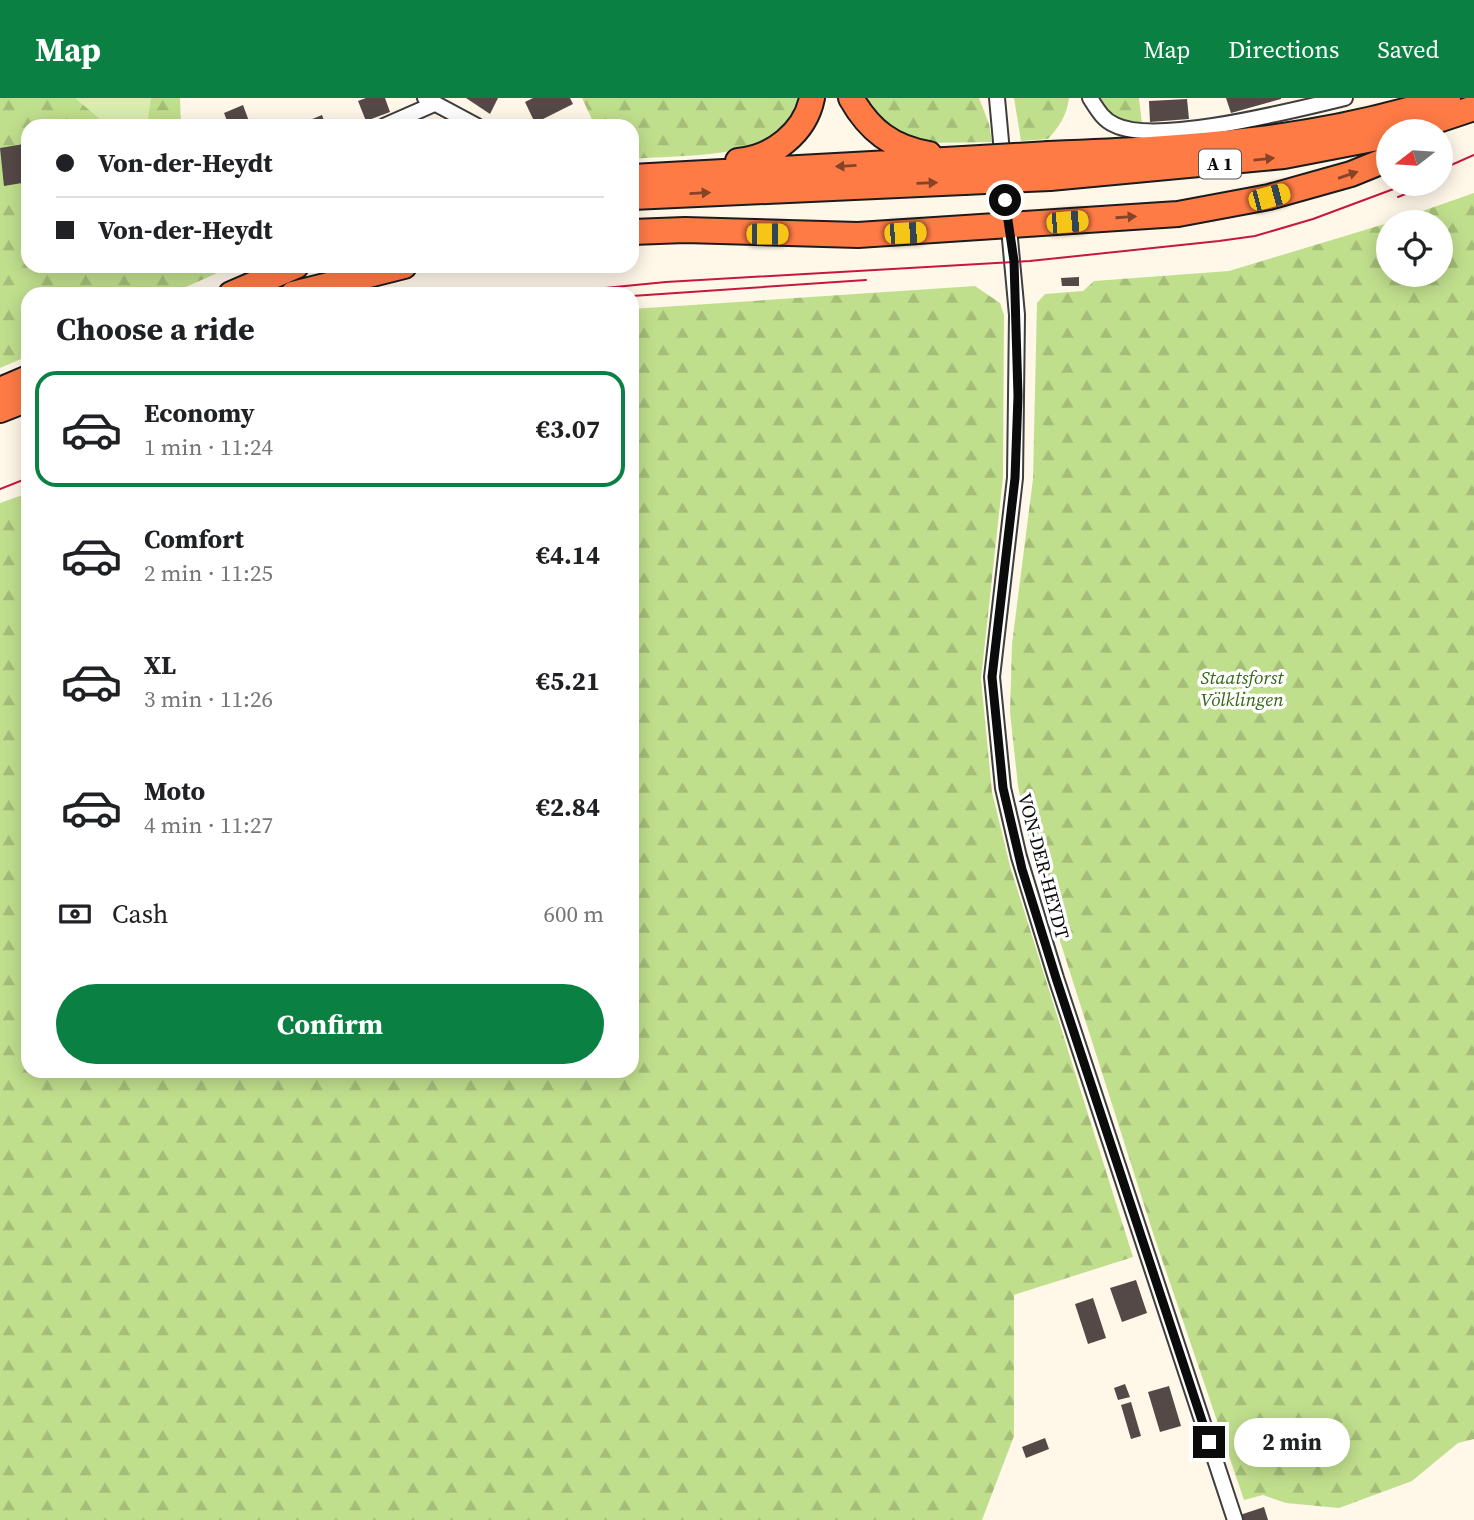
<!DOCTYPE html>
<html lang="en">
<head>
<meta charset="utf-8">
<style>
  :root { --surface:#fff; --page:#f6f6f6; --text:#202124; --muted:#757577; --line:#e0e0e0; --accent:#0b8043 }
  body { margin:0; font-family:"Source Serif 4",serif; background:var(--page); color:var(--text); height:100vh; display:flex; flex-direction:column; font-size:26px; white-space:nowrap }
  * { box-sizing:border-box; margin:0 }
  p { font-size:23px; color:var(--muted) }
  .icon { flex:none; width:38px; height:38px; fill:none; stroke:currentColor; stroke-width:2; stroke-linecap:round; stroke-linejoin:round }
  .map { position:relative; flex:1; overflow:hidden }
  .sheet { position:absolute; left:21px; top:189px; width:618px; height:791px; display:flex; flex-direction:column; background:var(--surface); border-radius:21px; box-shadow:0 4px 18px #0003 }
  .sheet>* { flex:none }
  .top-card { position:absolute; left:21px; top:21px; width:618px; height:154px; border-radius:21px; box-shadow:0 4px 18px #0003; display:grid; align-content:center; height:154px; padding:0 35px; background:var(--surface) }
  .needle { width:46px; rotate:253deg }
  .controls { position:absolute; left:1376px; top:21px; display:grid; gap:14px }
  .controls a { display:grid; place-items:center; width:77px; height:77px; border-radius:50%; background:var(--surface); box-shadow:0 4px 18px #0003; font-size:35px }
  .end { position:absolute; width:32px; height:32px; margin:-16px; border:9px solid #0b0b0b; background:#fff; box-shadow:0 0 0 4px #fff }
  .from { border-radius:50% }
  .bubble { position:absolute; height:49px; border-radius:24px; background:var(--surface); box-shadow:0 4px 18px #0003; font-size:23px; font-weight:700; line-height:49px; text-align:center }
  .car { position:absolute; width:21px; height:42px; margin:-21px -10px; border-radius:9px; box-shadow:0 0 5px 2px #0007; background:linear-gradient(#f5c518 24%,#345 0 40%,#f5c518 0 76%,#345 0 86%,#f5c518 0) }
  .top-card b { display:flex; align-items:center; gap:24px; height:66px; font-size:26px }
  .top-card b+b { border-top:2px solid var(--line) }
  .top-card i { width:18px; height:18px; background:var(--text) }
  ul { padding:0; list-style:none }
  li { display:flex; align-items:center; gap:21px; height:116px; margin:0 14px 10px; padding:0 21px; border:4px solid transparent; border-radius:21px }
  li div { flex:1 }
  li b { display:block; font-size:26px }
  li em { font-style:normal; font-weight:700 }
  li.selected { border-color:var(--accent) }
  li>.icon { width:63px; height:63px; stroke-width:1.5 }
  h2 { padding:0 35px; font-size:32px; line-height:84px }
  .pay { display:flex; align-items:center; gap:18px; height:77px; padding:0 35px; font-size:26px }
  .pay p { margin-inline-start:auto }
  .primary-button { display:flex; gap:14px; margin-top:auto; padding:14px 35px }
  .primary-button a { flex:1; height:80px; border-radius:42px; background:var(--accent); color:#fff; font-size:28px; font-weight:700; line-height:80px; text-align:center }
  header { display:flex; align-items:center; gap:42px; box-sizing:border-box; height:98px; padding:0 35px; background:var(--accent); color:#fff }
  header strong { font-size:33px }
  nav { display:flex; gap:38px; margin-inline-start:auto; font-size:24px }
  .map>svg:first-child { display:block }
  .forest { fill:url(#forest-firs) }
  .park { fill:#daedaf }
  .building { fill:#544946 }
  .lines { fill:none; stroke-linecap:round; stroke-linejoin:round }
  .minor-casing { stroke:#3e3e3e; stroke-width:18 }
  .motorway-casing { stroke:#1c1c1c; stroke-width:28 }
  .minor { stroke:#fff; stroke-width:14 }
  .motorway { stroke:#ff7b46; stroke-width:24 }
  .tram { stroke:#c6173e; stroke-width:2 }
  .motorway-bridge-casing { stroke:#1c1c1c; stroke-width:28; stroke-linecap:butt }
  .motorway-bridge { stroke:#ff7b46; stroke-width:24 }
  .oneway { fill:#854328 }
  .route { stroke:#0b0b0b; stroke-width:9 }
  .labels { text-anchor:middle; stroke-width:7; stroke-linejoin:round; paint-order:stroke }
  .shield { fill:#fff; stroke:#545454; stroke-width:2 }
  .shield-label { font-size:18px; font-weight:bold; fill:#0b0b0b }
  .park-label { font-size:19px; font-style:italic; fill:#356716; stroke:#fff }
  .street-label { font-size:19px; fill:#0b0b0b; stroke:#fff }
</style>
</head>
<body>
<header>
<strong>Map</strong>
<nav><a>Map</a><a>Directions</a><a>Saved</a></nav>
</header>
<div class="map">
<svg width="1474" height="1422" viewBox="0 0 1474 1422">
  <defs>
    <pattern id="forest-firs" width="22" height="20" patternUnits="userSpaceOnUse" patternTransform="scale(1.75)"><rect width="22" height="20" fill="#c0df8d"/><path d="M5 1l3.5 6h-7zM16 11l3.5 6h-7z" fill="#a4be78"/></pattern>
  </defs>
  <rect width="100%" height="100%" fill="#fff7e8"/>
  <path class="forest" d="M0 0H180L181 28H28V168H233L170 196H28V258L0 270Z
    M582 0H798C793 12 789 23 779 33 749 61 672 57 632 61V28H595Z
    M861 0H979L989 26 992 44 925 45 889 31Z
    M1014 0H1069C1067 17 1059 29 1048 41L1021 43Z
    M1097 0H1139L1142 26 1121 25Z
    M1474 95V1341L1458 1345 1412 1383 1339 1410 1286 1405 1263 1397 1244 1402 1153 1135 1032 755 1018 688 1010 614 1012 546 1033 381 1037 205 1045 196 1083 193 1094 183 1229 173 1388 125V177H1440V124H1391Z
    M975 188 1000 205 1004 217 1003 379 981 581 992 694 1010 768 1133 1159 1014 1197V1338L982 1422H0V405L28 395V973H632V211Z"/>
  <path class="park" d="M75 0H151L147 28H108Z"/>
  <path class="building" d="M366 0H385L390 14 366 23 358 3Z
    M466 0H498L490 16Z
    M533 0H570L573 6 535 25 525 4Z
    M1226 0H1281V1L1231 15Z
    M1187 1 1189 21 1150 24 1149 3Z
    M243 7 250 26 229 28 224 15Z
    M322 17 326 28H295Z
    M24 46 28 84 4 88 0 50Z
    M1079 179V188H1062L1061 180Z
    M1136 1182 1147 1215 1122 1224 1110 1190Z
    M1093 1200 1106 1240 1088 1246 1075 1206Z
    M1125 1286 1130 1299 1118 1302 1114 1290Z
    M1169 1288 1181 1328 1160 1334 1148 1294Z
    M1131 1304 1141 1338 1131 1341 1121 1307Z
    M1045 1340 1049 1351 1026 1360 1022 1349Z
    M1264 1409 1268 1422H1242L1240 1417Z"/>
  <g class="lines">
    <defs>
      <path id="minor" d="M425 0 477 28
        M997 0 1017 217 1015 380 992 579 1003 690 1019 759 1056 880 1235 1422
        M1090 0C1097 11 1103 22 1115 27 1158 48 1297 11 1345 0
        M384 28 434 6"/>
      <path id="motorway" d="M851 0C869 32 892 50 929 56
        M1405 33 1474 10
        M1049 56C1189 50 1313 44 1448 0
        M738 63C772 60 805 35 812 0
        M632 79 963 61
        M1050 80 1284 58 1388 38
        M632 99 964 84
        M632 134 685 132 858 137 1178 116 1269 99 1351 76 1388 61
        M231 196 296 168
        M293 196 404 168
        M0 292 28 280
        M0 312 28 301"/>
    </defs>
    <use href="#minor" class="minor-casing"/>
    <use href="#motorway" class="motorway-casing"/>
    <use href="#minor" class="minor"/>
    <use href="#motorway" class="motorway"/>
    <path class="tram" d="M1440 72 1474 57
      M1398 99 1431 86
      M544 196 666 184 1030 163 1219 143 1255 138 1313 121 1407 86
      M632 198 866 182
      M0 391 28 380"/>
    <defs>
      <path id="motorway-bridge" d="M963 61 1049 56
        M964 84 1050 80"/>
    </defs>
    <use href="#motorway-bridge" class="motorway-bridge-casing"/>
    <use href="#motorway-bridge" class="motorway-bridge"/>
  </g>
  <defs><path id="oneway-solid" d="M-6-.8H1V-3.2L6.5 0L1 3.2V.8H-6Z" transform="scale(1.75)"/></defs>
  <g class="oneway">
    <use href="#oneway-solid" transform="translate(1264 61) rotate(-6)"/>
    <use href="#oneway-solid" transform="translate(846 68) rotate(177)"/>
    <use href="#oneway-solid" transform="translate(1348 77) rotate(-19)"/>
    <use href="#oneway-solid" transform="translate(927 85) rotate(-2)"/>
    <use href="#oneway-solid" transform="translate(700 95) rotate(-3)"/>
    <use href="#oneway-solid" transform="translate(1126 119) rotate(-4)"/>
  </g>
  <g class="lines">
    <path class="route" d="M1005 102 1014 163 1018 298 1015 380 992 579 1003 690 1022 771 1056 880 1209 1344"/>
  </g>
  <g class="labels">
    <rect class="shield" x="1199" y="51.5" width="42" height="29" rx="5"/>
    <g class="shield-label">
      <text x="1220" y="72">A 1</text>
    </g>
    <g class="park-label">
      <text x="1242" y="586">Staatsforst<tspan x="1242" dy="22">Völklingen</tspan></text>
    </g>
    <g class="street-label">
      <text transform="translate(1044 768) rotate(75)" y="7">VON-DER-HEYDT</text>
    </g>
  </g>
</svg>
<div class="controls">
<a><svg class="needle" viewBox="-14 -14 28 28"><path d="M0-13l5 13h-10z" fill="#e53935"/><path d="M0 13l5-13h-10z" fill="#757577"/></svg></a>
<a><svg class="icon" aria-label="locate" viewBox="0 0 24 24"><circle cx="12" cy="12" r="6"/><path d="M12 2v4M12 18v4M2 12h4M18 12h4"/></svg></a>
</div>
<i class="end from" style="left:1005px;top:102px"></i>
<i class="end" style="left:1209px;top:1344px"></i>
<div class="bubble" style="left:1234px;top:1320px;width:116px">2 min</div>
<i class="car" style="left:1269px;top:99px;rotate:75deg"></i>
<i class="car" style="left:1067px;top:124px;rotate:85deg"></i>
<i class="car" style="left:905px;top:135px;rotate:87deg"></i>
<i class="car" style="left:767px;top:136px;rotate:90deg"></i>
<div class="top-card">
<b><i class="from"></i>Von-der-Heydt</b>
<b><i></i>Von-der-Heydt</b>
</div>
<section class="sheet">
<h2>Choose a ride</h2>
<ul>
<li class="selected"><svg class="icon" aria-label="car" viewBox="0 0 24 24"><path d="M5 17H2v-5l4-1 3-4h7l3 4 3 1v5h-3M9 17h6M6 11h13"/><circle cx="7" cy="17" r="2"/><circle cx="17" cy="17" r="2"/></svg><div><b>Economy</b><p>1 min · 11:24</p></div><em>€3.07</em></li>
<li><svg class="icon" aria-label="car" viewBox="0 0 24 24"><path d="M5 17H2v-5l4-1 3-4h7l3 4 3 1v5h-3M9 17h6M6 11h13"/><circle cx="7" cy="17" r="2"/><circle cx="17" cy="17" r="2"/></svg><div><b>Comfort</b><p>2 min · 11:25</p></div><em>€4.14</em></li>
<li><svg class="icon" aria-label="car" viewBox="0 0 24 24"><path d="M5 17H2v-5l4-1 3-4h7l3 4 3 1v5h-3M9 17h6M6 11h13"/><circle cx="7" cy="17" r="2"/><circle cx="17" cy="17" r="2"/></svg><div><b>XL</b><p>3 min · 11:26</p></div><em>€5.21</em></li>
<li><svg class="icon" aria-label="car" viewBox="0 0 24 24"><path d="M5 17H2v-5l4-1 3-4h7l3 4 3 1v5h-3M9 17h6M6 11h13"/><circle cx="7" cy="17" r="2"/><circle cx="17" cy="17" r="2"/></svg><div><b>Moto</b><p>4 min · 11:27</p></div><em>€2.84</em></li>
</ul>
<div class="pay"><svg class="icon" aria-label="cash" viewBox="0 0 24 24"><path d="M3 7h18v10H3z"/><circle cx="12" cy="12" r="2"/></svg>Cash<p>600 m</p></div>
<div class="primary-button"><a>Confirm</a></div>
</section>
</div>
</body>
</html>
